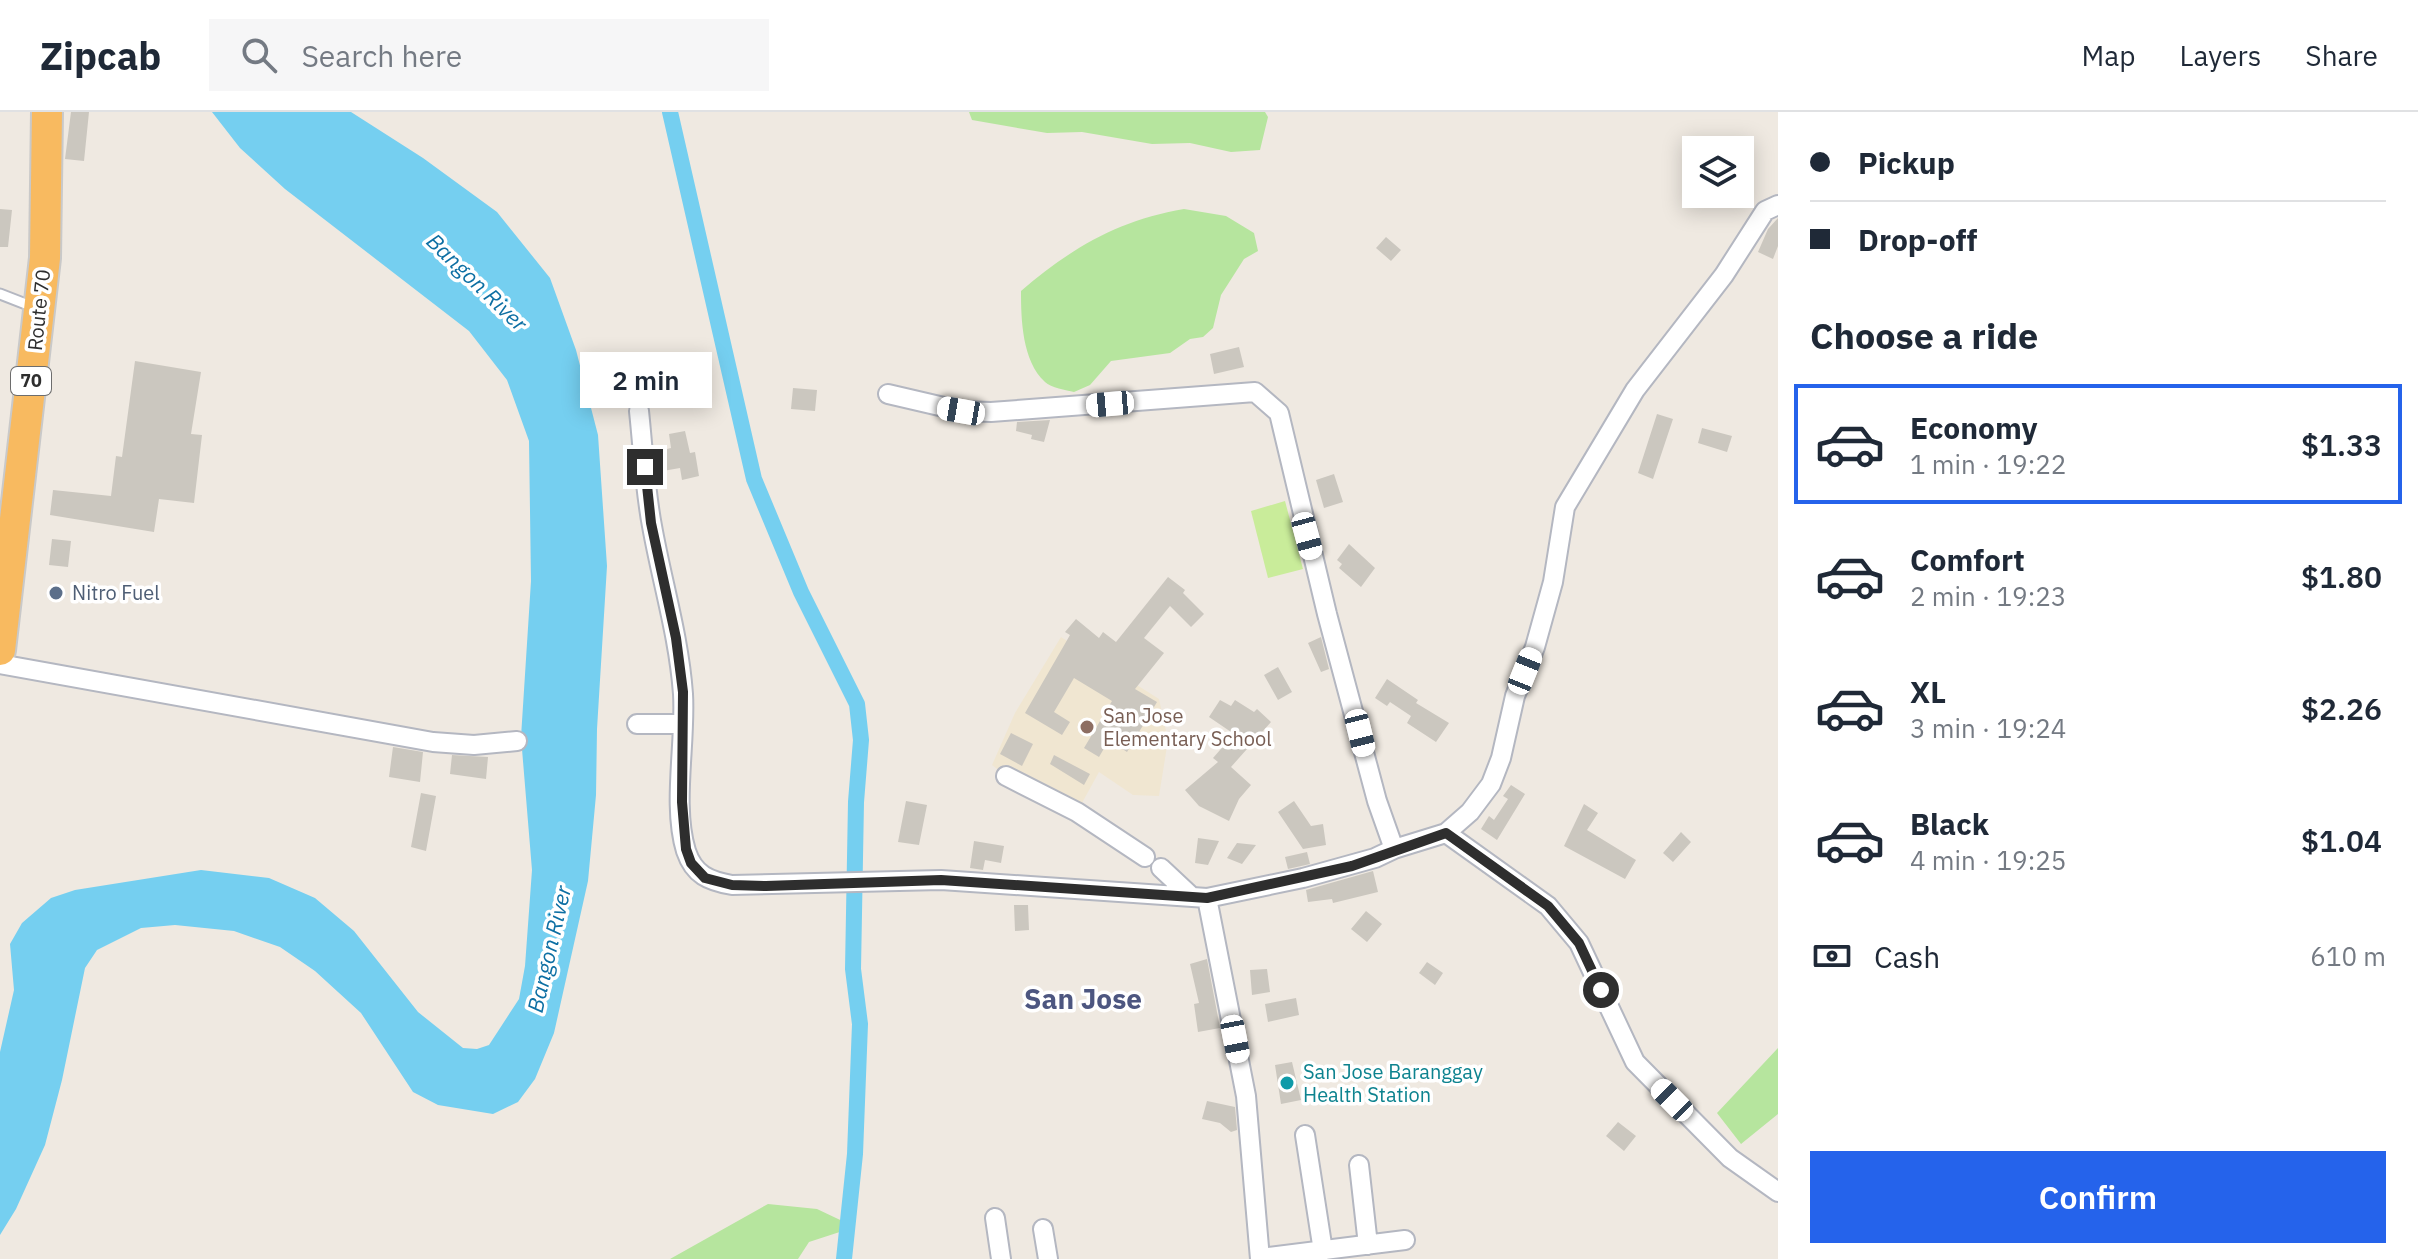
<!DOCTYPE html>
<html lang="en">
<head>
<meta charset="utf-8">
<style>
  :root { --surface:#fff; --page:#f6f6f7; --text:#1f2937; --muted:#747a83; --line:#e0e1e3; --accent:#2563eb }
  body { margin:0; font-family:"IBM Plex Sans",sans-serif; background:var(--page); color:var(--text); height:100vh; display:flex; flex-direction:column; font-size:30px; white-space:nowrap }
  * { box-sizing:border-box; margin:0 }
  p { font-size:26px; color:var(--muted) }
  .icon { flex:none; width:44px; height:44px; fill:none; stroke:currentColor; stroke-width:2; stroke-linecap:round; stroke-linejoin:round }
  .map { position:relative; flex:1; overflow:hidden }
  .panel { display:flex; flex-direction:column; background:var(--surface); width:640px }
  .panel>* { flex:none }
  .top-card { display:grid; align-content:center; height:176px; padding:0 32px; background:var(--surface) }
  .buttons { position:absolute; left:1682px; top:24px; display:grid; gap:16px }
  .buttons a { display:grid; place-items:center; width:72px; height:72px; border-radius:0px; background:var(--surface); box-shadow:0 4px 20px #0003; font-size:40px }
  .end { position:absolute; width:36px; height:36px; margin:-18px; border:10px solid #2e2e2e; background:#fff; box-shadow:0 0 0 4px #fff }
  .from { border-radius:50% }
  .bubble { position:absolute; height:56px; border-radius:0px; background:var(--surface); box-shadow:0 4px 20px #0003; font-size:26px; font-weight:600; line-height:56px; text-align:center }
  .car { position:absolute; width:24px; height:48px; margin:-24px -12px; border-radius:10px; box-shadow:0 0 6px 2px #0007; background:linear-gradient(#fff 24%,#345 0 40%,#fff 0 76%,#345 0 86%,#fff 0) }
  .top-card b { display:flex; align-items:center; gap:28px; height:76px; font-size:30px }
  .top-card b+b { border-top:2px solid var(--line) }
  .top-card i { width:20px; height:20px; background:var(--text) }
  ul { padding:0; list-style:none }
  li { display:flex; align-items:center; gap:24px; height:120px; margin:0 16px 12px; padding:0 16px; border:4px solid transparent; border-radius:0px }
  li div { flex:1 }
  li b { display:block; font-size:30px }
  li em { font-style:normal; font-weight:600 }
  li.active { border-color:var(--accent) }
  li>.icon { width:72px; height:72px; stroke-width:1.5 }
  h2 { padding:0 32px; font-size:36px; line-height:96px }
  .pay { display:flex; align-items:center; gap:20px; height:88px; padding:0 32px; font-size:30px }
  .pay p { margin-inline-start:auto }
  .primary-button { display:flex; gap:16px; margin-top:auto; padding:16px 32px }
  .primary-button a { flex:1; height:92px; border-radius:0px; background:var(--accent); color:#fff; font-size:32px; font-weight:600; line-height:92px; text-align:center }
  header { display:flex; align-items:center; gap:48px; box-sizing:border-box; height:112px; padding:0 40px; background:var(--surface); border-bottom:2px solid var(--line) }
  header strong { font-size:38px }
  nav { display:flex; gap:44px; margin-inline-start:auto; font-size:28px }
  .search { width:560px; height:72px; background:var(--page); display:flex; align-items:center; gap:20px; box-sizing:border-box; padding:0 28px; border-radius:0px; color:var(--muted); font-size:30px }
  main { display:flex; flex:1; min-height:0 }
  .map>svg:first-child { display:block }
  .education { fill:#f0e6d1 }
  .green { fill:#b6e59e }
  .pitch { fill:#c9ec9a }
  .water { fill:#75cff0 }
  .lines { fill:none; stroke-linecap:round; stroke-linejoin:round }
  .canal { stroke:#75cff0; stroke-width:16 }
  .building { fill:#cbc7bf }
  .service-casing { stroke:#b4b7c1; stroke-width:13 }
  .minor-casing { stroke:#b4b7c1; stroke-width:22 }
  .trunk-casing { stroke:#c9c9c9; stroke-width:34 }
  .service { stroke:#fff; stroke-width:9 }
  .minor { stroke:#fff; stroke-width:18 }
  .trunk { stroke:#f8ba60; stroke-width:30 }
  .route { stroke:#2e2e2e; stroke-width:10 }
  .service-dot { fill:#5c6f8a; stroke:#fff; stroke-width:3 }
  .education-dot { fill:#8d6e63; stroke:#fff; stroke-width:3 }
  .culture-dot { fill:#0f9aa8; stroke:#fff; stroke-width:3 }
  .labels { text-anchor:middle; stroke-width:7; stroke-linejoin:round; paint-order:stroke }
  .shield { fill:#fff; stroke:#6d6d6d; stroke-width:2 }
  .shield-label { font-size:18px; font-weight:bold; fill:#2e2e2e }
  .street-label { font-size:20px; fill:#2e2e2e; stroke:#fff }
  .service-label { font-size:20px; fill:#4e5e75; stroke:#fff; text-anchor:start }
  .education-label { font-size:20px; fill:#785e54; stroke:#fff; text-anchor:start }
  .culture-label { font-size:20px; fill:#0d838f; stroke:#fff; text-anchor:start }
  .water-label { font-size:22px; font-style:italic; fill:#0d6fa3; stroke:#fff }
  .district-label { font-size:28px; font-weight:bold; fill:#4d5680; stroke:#fff }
</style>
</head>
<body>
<header>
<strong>Zipcab</strong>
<div class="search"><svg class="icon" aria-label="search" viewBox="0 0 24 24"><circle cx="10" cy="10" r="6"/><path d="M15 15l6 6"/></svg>Search here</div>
<nav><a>Map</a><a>Layers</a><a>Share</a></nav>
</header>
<main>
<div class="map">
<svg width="1778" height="1147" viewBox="0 0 1778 1147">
  <rect width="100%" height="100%" fill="#efe9e1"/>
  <path class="education" d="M1061 525 1159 587 1168 628 1159 684 1133 683 1099 660 1077 700 1006 664 992 653 1015 601Z"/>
  <path class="green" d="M969 0H1265L1268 5 1260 38 1231 40 1190 31 1152 32 1082 20 1047 21 972 8Z
    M1184 97 1226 104 1254 121 1258 139 1244 147 1221 183 1213 216 1203 225 1190 227 1170 241 1111 249 1090 273 1074 280C1066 278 1051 276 1045 270 1022 249 1021 207 1021 179 1071 136 1119 108 1184 97Z
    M1778 936V1002L1741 1032 1717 1001Z
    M768 1092 817 1097 855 1115 809 1130 798 1147H670Z"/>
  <path class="pitch" d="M1285 389 1303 457 1268 466 1251 399Z"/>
  <path class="water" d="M212 0H351L423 46 497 100 550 166 576 238 598 323 607 454 597 617 596 683 588 769 554 921 535 967 518 990 493 1002 438 993 413 980 361 901 315 859 280 835 234 819 175 813 141 816 97 838 85 856 62 968 45 1033 16 1097 0 1123V940L14 878 10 832 22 811 51 786 75 778 201 758 269 766 315 786 354 819 418 900 463 936 477 937 489 933 519 887 525 854 532 758 521 625 531 469 529 329 507 268 469 219 285 77 240 36Z"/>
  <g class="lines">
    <path class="canal" d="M670 0 754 367 801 480 857 592 861 628 856 690 853 857 860 912 855 1042 844 1147"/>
  </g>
  <path class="building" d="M71 0H89L84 49 65 47Z
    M0 97 12 98 8 135H0Z
    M1778 106V134L1773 147 1758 140 1768 117Z
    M1386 125 1401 138 1391 149 1376 136Z
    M1239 235 1244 255 1214 262 1210 242Z
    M135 249 201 260 191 322 202 323 194 391 159 387 154 420 50 403 53 378 111 384 116 344 122 345Z
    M793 276 817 278 815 299 791 297Z
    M1657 302 1673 307 1653 367 1638 361Z
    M1050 308 1044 330 1031 327 1032 323 1016 319 1017 310Z
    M1702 316 1732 324 1727 340 1698 331Z
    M685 319 690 341 695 340 699 364 682 368 680 356 657 360 655 340 671 336 669 322Z
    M1334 362 1343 390 1324 396 1316 368Z
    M52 427 71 429 68 455 49 453Z
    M1349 432 1375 456 1361 475 1339 456 1342 452 1337 448Z
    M1168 465 1185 478 1183 481 1204 502 1191 515 1170 494 1144 526 1164 541 1135 577 1157 590 1127 640 1109 628 1099 645 1084 636 1112 589 1074 566 1054 600 1070 610 1062 623 1025 601 1070 523 1065 520 1076 507 1099 526 1103 520 1116 530Z
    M1321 525 1329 557 1321 560 1308 531Z
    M1278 555 1292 580 1278 588 1264 563Z
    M1387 567 1418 588 1416 591 1449 611 1436 630 1407 611 1411 604 1390 590 1387 594 1375 586Z
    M1220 588 1231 594 1235 588 1254 600 1257 597 1271 610 1231 655 1251 673 1239 687 1229 709 1199 694 1185 678 1218 650 1213 646 1234 622 1209 605Z
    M1011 621 1033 632 1022 654 1000 642Z
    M393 635 423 640 420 670 389 665Z
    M452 643 488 645 486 667 450 662Z
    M1054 643 1090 662 1084 673 1050 652Z
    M1511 673 1525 682 1497 728 1481 717 1489 704 1494 708 1508 687 1503 684Z
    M421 681 436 684 426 739 411 735Z
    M906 689 927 693 919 733 898 730Z
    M1294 689 1311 714 1323 712 1326 733 1303 737 1278 700Z
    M1584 692 1598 701 1587 718 1636 748 1625 767 1564 734Z
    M1681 720 1691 730 1673 750 1663 741Z
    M1198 726 1219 729 1208 753 1195 751Z
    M974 729 1004 734 1001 751 985 748 983 758 970 756Z
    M1237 731 1256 733 1242 752 1227 746Z
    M1307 740 1310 752 1288 757 1285 745Z
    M1373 759 1378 780 1333 791 1332 787 1308 790 1306 778Z
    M1014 793H1028L1029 818 1015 819Z
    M1366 799 1382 812 1367 830 1351 817Z
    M1207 847 1220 916 1198 920 1194 892 1199 891 1190 852Z
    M1427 850 1443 861 1435 873 1419 861Z
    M1267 857 1270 880 1252 883 1250 858Z
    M1296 886 1299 903 1268 910 1265 892Z
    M1292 950 1301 988 1281 992 1275 953Z
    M1207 989 1235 995 1237 1018 1231 1020 1220 1011 1202 1007Z
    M1618 1010 1636 1024 1624 1039 1606 1024Z"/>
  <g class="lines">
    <defs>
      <path id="service" d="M0 182 36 196"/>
      <path id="minor" d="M888 282 961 299 991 300 1255 280 1279 301 1327 502 1377 689 1394 737
        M639 299C643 337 645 377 652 414 662 470 679 525 683 582 686 630 672 694 686 739 694 763 709 769 732 773L941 768 1207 786 1246 984 1260 1147
        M0 552 433 630 474 633 517 629
        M637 612H683
        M1006 664 1077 700 1145 745
        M1446 721 1548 794 1579 831 1635 950 1730 1046 1778 1080
        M1161 756 1192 785
        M1207 786 1303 766 1375 746 1394 737 1446 721 1470 700 1491 672 1501 646 1515 584 1535 535 1553 470 1565 395 1635 278 1724 163 1765 99 1778 93
        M1305 1023 1323 1139
        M1359 1053 1368 1133
        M995 1106 1001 1147
        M1043 1117 1048 1147
        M1260 1146 1405 1128"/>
      <path id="trunk" d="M0 538 45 146 47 0"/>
    </defs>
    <use href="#service" class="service-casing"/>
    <use href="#minor" class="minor-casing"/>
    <use href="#trunk" class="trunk-casing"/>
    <use href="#service" class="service"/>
    <use href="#minor" class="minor"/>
    <use href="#trunk" class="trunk"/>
  </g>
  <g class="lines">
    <path class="route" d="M645 355 651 411 676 526 683 580 682 690 686 737 691 751 705 766 732 773 766 774 941 768 1207 786 1352 754 1446 721 1548 794 1579 831 1601 878"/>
  </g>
  <circle class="service-dot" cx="56" cy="481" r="8"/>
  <circle class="education-dot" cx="1087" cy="615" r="8"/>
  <circle class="culture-dot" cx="1287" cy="971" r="8"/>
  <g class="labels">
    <rect class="shield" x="11" y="255" width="40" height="28" rx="6"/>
    <g class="shield-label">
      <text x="31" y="275">70</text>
    </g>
    <g class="street-label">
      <text transform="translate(39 198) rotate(-84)" y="7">Route 70</text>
    </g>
    <g class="service-label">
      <text x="72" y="488">Nitro Fuel</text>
    </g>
    <g class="education-label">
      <text x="1103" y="611">San Jose<tspan x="1103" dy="23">Elementary School</tspan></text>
    </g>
    <g class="culture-label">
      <text x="1303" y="967">San Jose Baranggay<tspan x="1303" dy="23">Health Station</tspan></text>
    </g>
    <g class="water-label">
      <text transform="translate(477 170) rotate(44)" y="8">Bangon River</text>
      <text transform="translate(549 837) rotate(-77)" y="8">Bangon River</text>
    </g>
    <g class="district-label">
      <text x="1083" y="897">San Jose</text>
    </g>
  </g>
</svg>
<div class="buttons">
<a><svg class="icon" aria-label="layers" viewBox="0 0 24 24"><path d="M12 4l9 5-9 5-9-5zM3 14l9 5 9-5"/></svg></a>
</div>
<i class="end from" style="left:1601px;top:878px"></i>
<i class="end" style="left:645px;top:355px"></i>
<div class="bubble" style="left:580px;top:240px;width:132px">2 min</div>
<i class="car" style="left:1110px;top:292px;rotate:265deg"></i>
<i class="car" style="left:961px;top:299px;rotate:280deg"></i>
<i class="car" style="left:1307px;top:424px;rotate:165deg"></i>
<i class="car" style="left:1525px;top:559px;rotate:22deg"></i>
<i class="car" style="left:1360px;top:621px;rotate:166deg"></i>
<i class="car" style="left:1235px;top:927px;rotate:169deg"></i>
<i class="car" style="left:1672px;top:988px;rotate:315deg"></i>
</div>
<section class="panel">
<div class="top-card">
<b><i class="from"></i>Pickup</b>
<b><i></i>Drop-off</b>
</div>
<h2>Choose a ride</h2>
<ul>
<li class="active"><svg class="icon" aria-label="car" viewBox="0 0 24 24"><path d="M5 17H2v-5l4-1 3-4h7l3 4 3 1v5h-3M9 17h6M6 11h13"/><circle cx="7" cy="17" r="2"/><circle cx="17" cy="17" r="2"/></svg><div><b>Economy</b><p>1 min · 19:22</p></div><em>$1.33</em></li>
<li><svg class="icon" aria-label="car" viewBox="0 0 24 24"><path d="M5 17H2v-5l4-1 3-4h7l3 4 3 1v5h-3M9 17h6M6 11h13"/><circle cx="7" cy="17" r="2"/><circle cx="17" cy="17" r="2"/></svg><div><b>Comfort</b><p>2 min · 19:23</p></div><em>$1.80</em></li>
<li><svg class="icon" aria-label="car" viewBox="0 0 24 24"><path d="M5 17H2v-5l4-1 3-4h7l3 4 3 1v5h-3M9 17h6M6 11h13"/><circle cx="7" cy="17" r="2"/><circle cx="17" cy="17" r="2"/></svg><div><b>XL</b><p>3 min · 19:24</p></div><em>$2.26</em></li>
<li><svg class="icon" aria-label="car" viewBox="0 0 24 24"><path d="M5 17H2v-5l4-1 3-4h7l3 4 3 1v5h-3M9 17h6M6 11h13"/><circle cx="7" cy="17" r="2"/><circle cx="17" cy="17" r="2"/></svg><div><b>Black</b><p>4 min · 19:25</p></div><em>$1.04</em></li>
</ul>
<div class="pay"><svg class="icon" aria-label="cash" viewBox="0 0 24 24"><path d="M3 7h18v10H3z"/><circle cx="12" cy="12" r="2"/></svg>Cash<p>610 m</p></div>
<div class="primary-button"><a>Confirm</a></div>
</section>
</main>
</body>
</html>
